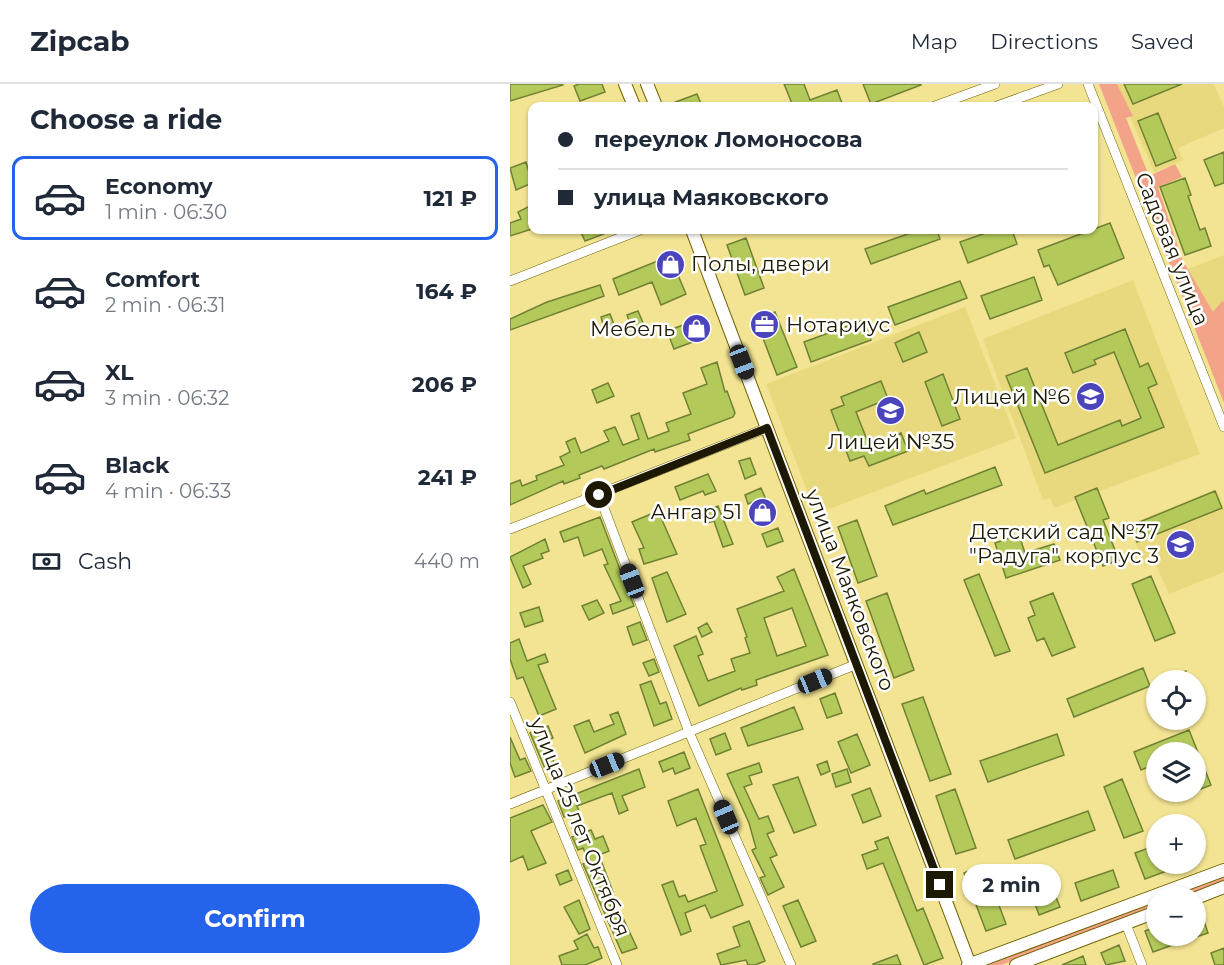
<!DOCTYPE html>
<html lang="en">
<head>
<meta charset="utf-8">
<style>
  :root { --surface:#fff; --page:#f2f2f3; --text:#1f2937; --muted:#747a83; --line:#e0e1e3; --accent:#2563eb }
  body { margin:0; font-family:Montserrat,sans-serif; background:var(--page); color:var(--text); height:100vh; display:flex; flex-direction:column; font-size:22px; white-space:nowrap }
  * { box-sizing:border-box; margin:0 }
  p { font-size:20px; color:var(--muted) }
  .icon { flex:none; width:33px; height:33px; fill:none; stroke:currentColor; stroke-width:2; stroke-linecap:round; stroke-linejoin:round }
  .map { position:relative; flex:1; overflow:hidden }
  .side { display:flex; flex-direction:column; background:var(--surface); width:510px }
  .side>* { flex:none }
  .banner { position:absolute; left:18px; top:18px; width:570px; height:132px; border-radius:12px; box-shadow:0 2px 4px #0004; display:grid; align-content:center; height:132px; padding:0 30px; background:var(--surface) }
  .tools { position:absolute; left:636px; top:586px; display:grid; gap:12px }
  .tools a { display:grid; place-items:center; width:60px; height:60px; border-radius:50%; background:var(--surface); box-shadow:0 2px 4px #0004; font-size:30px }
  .end { position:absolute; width:27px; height:27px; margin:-14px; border:8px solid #1d1801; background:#fff; box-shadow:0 0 0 3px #fff }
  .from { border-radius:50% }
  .bubble { position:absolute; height:42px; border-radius:21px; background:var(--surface); box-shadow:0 2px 4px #0004; font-size:20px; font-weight:700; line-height:42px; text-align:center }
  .car { position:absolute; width:18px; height:36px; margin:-18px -9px; border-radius:8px; box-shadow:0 0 4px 2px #0007; background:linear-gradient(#222 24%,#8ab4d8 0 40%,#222 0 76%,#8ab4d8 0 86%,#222 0) }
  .banner b { display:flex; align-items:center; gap:21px; height:57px; font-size:22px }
  .banner b+b { border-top:2px solid var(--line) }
  .banner i { width:15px; height:15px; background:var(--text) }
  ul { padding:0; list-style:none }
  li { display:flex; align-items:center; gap:18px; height:84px; margin:0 12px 9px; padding:0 18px; border:3px solid transparent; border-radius:12px }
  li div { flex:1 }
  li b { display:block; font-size:22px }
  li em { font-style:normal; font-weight:700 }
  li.selected { border-color:var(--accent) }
  li>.icon { width:54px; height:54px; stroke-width:1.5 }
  h2 { padding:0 30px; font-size:27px; line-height:72px }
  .pay { display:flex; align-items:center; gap:15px; height:66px; padding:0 30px; font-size:22px }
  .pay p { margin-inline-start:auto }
  .cta { display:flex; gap:12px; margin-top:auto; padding:12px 30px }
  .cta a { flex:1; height:69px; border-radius:36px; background:var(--accent); color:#fff; font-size:24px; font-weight:700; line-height:69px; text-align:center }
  header { display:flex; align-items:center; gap:36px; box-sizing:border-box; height:84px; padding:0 30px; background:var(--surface); border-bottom:2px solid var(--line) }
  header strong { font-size:28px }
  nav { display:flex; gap:33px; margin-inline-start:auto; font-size:21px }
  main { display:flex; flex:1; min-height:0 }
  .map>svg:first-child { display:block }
  .built { fill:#e9d97e }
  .green { fill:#f3a388 }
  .building { fill:#b3ca5a; stroke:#718134; stroke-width:1.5; fill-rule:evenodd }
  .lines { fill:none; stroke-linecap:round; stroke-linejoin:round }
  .minor-casing { stroke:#716300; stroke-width:10 }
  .major-casing { stroke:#716300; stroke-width:14 }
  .minor { stroke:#fff; stroke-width:9 }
  .major { stroke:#fff; stroke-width:12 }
  .route { stroke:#1d1801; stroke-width:8 }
  .labels { text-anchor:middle; stroke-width:5; stroke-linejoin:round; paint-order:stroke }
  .street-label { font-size:21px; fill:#1d1801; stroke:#fff }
  .poi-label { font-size:21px; fill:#1d1801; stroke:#fff; text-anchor:end }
</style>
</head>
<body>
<header>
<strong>Zipcab</strong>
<nav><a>Map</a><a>Directions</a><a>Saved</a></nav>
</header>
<main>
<section class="side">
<h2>Choose a ride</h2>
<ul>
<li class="selected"><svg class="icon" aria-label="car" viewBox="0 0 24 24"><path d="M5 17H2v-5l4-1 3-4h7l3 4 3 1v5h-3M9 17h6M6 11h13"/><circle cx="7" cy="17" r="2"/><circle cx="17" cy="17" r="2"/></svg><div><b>Economy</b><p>1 min · 06:30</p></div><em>121 ₽</em></li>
<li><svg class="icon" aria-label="car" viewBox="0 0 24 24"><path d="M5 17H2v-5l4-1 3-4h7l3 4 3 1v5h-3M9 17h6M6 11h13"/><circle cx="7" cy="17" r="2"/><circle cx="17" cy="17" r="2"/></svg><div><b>Comfort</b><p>2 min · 06:31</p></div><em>164 ₽</em></li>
<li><svg class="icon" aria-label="car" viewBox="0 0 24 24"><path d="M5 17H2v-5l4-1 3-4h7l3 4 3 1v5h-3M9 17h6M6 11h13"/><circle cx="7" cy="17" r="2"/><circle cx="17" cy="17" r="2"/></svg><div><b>XL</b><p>3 min · 06:32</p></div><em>206 ₽</em></li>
<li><svg class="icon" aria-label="car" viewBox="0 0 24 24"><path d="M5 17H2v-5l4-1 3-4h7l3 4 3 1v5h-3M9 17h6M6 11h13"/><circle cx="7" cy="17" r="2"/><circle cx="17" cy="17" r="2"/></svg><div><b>Black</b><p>4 min · 06:33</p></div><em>241 ₽</em></li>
</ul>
<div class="pay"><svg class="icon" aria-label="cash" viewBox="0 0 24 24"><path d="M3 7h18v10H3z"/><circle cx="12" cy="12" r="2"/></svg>Cash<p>440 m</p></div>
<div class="cta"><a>Confirm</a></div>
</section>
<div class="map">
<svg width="714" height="881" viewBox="0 0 714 881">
  <rect width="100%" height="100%" fill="#f2e492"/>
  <path class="built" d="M606 0H704L714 23V44L668 64 673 76 644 88Z
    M714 171V302L670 188Z
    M623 196 690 370 544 424 540 414 533 416 473 255Z
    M455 223 506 354 306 430 256 300Z
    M706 405 714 425V488L659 510 645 479 635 482 618 441Z"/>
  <path class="green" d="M589 0H607L623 32 616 34 639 92 665 80 672 93 648 103 672 175 703 228 712 217 714 218V319Z
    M714 793V797L671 813H660Z
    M646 818V822L491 881H478Z"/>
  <path class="building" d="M0 0H52L53 1 0 17Z
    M69 0H92L95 8 70 17 64 2Z
    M274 0H294L300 16 327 6 333 22H283Z
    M353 0H411V1L361 20Z
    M614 0H672L623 20Z
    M187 10 191 20 188 22H155Z
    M648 29 666 74 646 82 628 37Z
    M714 68V99L705 102 694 76Z
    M16 78 22 99 6 106 0 84Z
    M675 94 681 111 678 112 690 146 695 144 701 162 675 171 650 103Z
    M22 121V145L0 152V139L11 135 8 128Z
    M600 139 614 174 548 201 539 181 534 183 528 166Z
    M70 146H104L75 157Z
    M409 146H427L430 155 361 180 355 165Z
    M484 146H502L507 160 458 179 450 158Z
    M236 154 254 204 235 211 217 161Z
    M160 172 176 210 151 221 142 198 109 211 103 195Z
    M524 193 532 216 480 235 471 212Z
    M450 197 457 214 385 241 378 223Z
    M90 201 94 212 0 246V235L37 218Z
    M128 227 134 241 122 245 117 231Z
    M265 228 287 283 267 291 246 236Z
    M100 230 104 240 94 244 91 233Z
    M189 235 196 253 164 265 157 247Z
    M354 236 361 256 301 278 294 258Z
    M615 245 630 283 638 279 647 300 638 304 654 343 535 389 496 292 517 284 548 361 610 336 612 342 631 334 604 268 584 276 586 280 563 289 555 269Z
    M409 248 417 268 393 278 385 259Z
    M207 278 215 308 217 307 225 329 223 333 178 350 180 356 145 368 144 365 94 385 92 382 69 391 70 394 54 400 53 397 0 421V400L10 396 12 402 27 396 26 392 54 381 50 373 60 368 56 358 65 354 71 369 99 357 94 347 105 343 113 361 116 360 129 355 121 332 129 329 138 355 159 347 156 339 181 330 173 309 197 300 191 284Z
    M433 290 450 335 432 342 415 298Z
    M371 297 378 315 346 328 359 361 391 349 398 367 359 382 354 372 340 377 321 326 334 321 331 313Z
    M98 299 104 312 87 319 82 306Z
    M240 374 246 390 235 395 229 377Z
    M485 383 492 401 383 441 375 422 414 406 416 410Z
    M198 390 206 407 195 411 193 407 170 416 165 403Z
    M251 404 261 427 250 432 243 418 238 420 235 411Z
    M587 404 599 434 593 436 609 476 593 482 565 413Z
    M705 407 712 424 627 458 620 442Z
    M208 422 223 460 213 463 204 437 197 439 192 429Z
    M148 427 167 470 134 480 129 465 134 464 122 438Z
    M90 433 124 522 103 530 100 521 111 517 94 481 98 480 92 465 74 472 68 453 54 458 50 448Z
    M347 436 367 492 348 499 328 443Z
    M268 444 273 457 257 463 252 450Z
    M509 451 515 469 544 460 550 476 496 494 485 459Z
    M35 455 39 467 31 470 33 474 13 482 21 500 13 504 0 473Z
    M284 485 318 571 246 596 247 601 232 606 231 604 189 622 164 562 186 552 193 570 188 572 198 597 225 587 221 575 240 569 235 554 237 553 227 525 274 507 267 493ZM282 524 296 562 267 572 254 534Z
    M157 488 176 530 157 538 142 494Z
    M469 490 500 567 485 572 454 496Z
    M641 492 665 549 645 557 622 500Z
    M377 509 404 586 384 594 356 517Z
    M543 509 565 563 542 572 534 554 527 557 518 534 525 531 520 518Z
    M87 516 94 529 79 536 72 522Z
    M29 523 33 537 15 543 10 529Z
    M130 538 137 556 123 561 117 543Z
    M197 539 202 548 192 553 188 544Z
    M9 555 17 577 35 570 38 578 28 581 46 625 29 632 13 593 7 595 0 575V559Z
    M144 575 149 588 139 592 133 579Z
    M633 584 640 602 564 633 557 615Z
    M676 587 680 597H651Z
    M141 597 150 620 156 618 162 635 144 642 130 601Z
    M325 609 332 629 317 634 310 615Z
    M413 613 441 690 420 697 392 620Z
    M284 623 293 645 238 662 231 644Z
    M108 628 116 650 75 669 64 642 79 636 84 648 104 640 100 631Z
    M38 642 43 654 36 657 45 681 35 685 20 649Z
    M679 646 701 701 686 707V669H646V680L631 686 624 668Z
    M215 649 221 665 206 671 200 655Z
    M347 650 360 681 341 689 328 658Z
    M547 650 554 671 478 698 470 677Z
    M0 653 10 676 15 674 21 687 5 693 0 679Z
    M174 668 180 684 165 690 163 684 153 688 149 678Z
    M317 677 320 687 311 691 307 681Z
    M249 679 252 688 239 692 242 700 234 703 249 735 258 732 264 747 257 750 267 771 260 774 274 803 258 811 250 794 255 792 242 766 246 764 239 739 217 690Z
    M129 685 135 703 112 712 118 726 109 730 102 709 67 722 69 727 54 733 48 717Z
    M337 685 341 698 326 703 322 690Z
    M288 693 306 741 284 749 263 701Z
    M612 695 633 747 614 754 594 703Z
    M360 704 371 732 353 739 342 711Z
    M188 705 233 821 201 834 195 821 175 829 181 847 171 851 152 801 163 797 169 813 175 811 178 818 207 807 190 762 196 760 186 734 167 742 158 717Z
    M445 705 466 764 446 770 426 712Z
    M33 721 42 738 21 747 36 779 18 786 13 772 0 778V734Z
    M578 727 585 746 505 775 498 756Z
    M81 746 85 755 93 752 99 767 89 771 103 808 96 810 102 824 104 823 108 831 111 830 127 864 112 869 73 780 79 778 73 764 68 766 62 753Z
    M378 753 407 827 413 824 433 874 414 881 373 779 357 785 352 771 368 765 365 758Z
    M644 762 646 780 673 781 635 795 625 769Z
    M474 781 496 840 476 847 454 789Z
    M58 786 62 796 50 801 46 791Z
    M603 786 609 803 571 817 565 799Z
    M543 806 550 823 529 831 523 814Z
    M69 816 80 845 69 850 54 823Z
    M288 816 306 857 291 863 273 822Z
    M686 822H689L698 849 686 853Z
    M239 837 255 877 245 881H238L236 876 211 881 207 870 230 862 223 843Z
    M646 843V852L685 853 643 868 635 847Z
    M77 850 84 864 88 863 92 874 75 881H52L49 872 68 865 64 857Z
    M609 861 615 877 596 881 591 869Z
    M714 864V881H705L701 869Z
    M387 871 391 881H363V880Z
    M573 872 576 881H552Z"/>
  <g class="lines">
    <defs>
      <path id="minor" d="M578 0 714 343
        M425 22 485 0
        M487 22 548 0
        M0 197 130 146
        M89 411 179 648 281 881
        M0 445 257 344
        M0 618 107 881
        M0 720 347 580
        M616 840 632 881"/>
      <path id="major" d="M115 0 124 22
        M137 0 146 22
        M182 146 460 881
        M686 814 714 803
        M458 881 714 786
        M506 881 646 828"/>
    </defs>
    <use href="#minor" class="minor-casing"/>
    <use href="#major" class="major-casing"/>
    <use href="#minor" class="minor"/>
    <use href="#major" class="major"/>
  </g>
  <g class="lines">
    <path class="route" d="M89 411 257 344 430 801"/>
  </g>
  <defs>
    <symbol id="shop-disc" viewBox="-11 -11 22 22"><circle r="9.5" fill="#4b44ba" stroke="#fff"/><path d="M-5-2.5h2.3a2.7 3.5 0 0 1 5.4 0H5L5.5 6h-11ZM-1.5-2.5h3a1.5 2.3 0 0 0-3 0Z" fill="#fff"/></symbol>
    <symbol id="office-disc" viewBox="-11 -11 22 22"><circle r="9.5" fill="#4b44ba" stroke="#fff"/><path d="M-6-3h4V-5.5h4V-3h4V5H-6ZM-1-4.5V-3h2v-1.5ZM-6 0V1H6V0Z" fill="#fff"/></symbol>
    <symbol id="school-disc" viewBox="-11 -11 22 22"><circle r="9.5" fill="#4b44ba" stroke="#fff"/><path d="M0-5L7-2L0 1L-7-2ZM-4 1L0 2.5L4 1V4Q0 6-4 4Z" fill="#fff"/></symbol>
  </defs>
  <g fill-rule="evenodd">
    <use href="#shop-disc" x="144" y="164" width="33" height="33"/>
    <use href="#office-disc" x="238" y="224" width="33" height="33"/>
    <use href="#shop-disc" x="170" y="228" width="33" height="33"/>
    <use href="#school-disc" x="564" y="296" width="33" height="33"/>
    <use href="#school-disc" x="364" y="310" width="33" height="33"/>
    <use href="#shop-disc" x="236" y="412" width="33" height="33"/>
    <use href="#school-disc" x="654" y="444" width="33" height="33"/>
  </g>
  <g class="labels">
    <g class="street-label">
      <text transform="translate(662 165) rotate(68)" y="7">Садовая улица</text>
      <text transform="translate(340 506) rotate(69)" y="7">улица Маяковского</text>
      <text transform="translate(70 743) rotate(68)" y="7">улица 25 лет Октября</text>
    </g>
    <g class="poi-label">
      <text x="181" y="187" text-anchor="start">Полы, двери</text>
      <text x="276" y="248" text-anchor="start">Нотариус</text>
      <text x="165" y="252">Мебель</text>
      <text x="560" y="320">Лицей №6</text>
      <text x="381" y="365" text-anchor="middle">Лицей №35</text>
      <text x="232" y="435">Ангар 51</text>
      <text x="649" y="455">Детский сад №37<tspan x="649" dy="24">"Радуга" корпус 3</tspan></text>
    </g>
  </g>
</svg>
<div class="tools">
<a><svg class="icon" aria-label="locate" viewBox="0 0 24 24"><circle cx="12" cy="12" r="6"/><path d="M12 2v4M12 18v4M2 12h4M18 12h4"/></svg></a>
<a><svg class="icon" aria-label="layers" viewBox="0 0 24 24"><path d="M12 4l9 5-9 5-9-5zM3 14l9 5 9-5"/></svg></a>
<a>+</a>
<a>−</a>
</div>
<i class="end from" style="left:89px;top:411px"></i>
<i class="end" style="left:430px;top:801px"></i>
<div class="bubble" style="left:452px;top:780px;width:99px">2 min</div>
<i class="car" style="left:232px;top:278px;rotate:159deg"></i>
<i class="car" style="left:122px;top:497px;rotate:339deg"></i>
<i class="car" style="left:305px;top:597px;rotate:68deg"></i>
<i class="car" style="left:97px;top:681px;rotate:68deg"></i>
<i class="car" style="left:216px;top:733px;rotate:337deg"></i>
<div class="banner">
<b><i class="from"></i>переулок Ломоносова</b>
<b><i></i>улица Маяковского</b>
</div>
</div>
</main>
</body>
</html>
